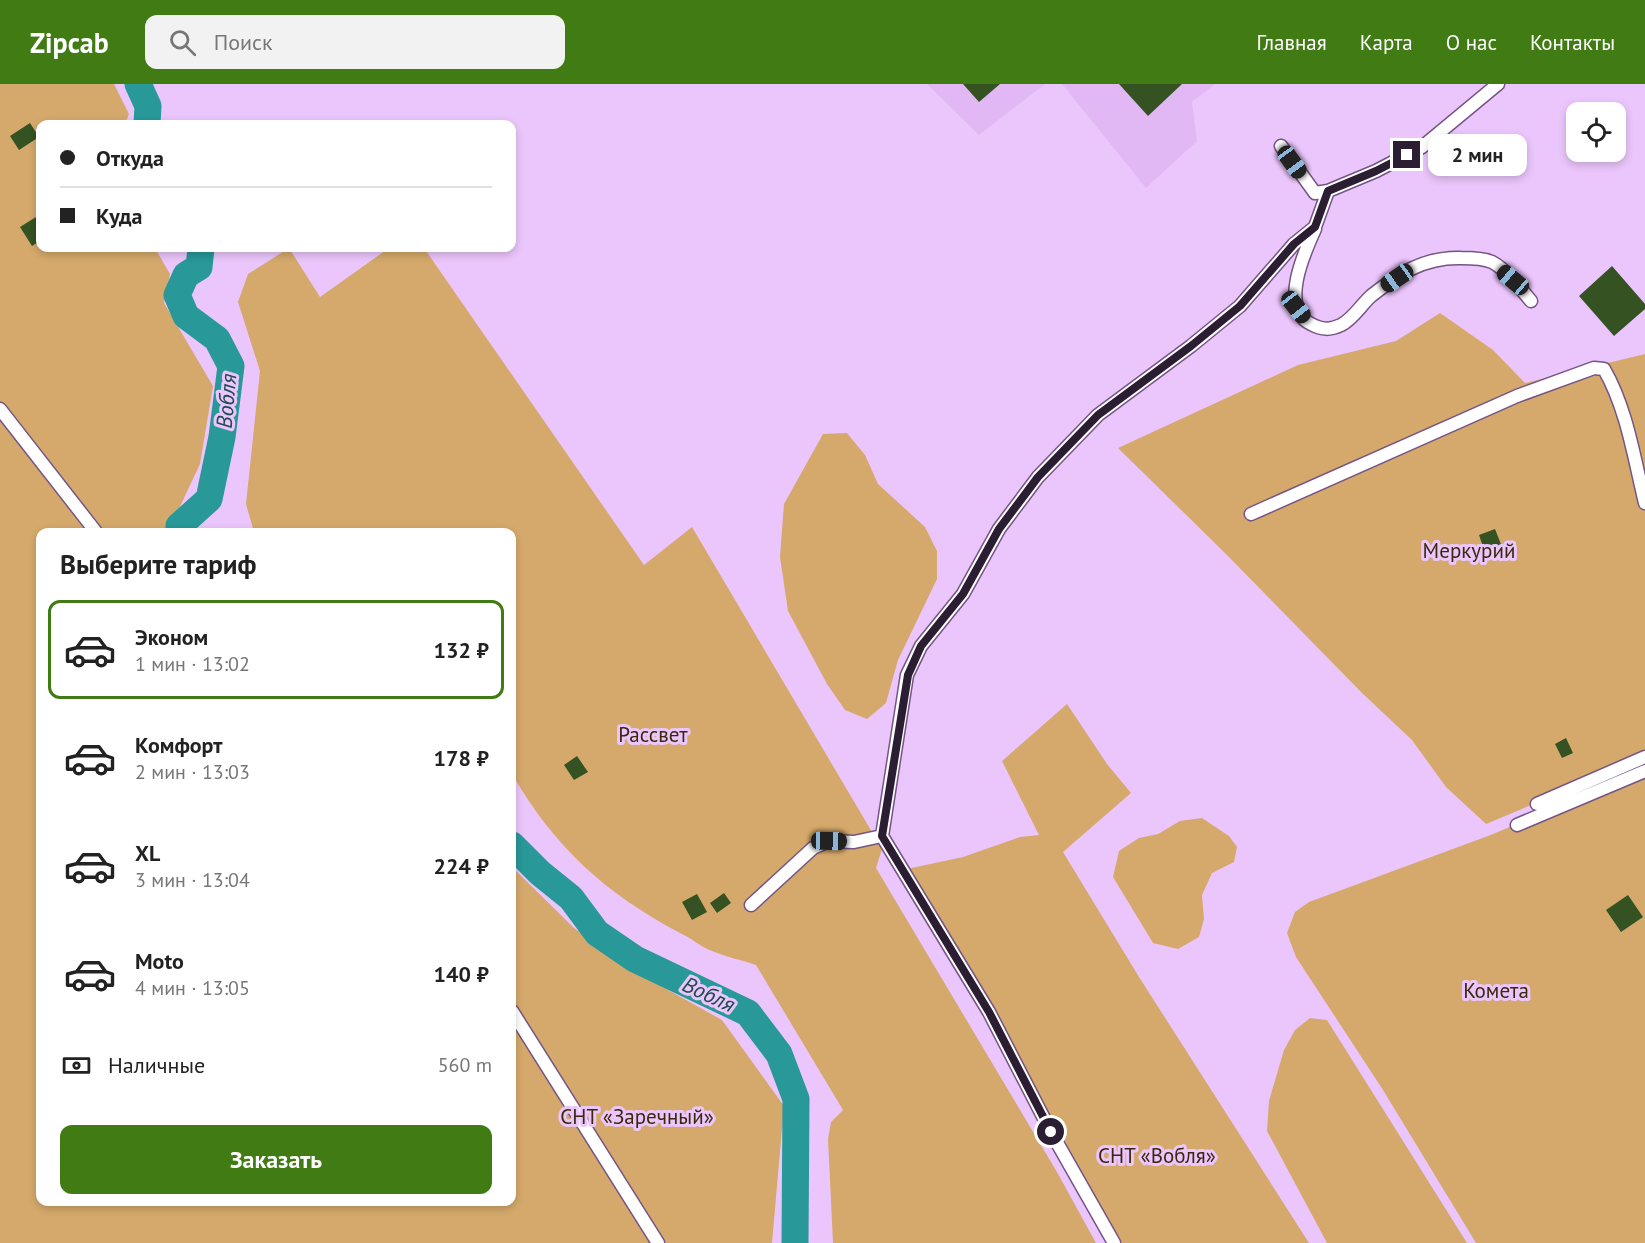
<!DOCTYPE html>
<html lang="ru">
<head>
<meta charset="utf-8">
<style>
  :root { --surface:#fff; --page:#f2f2f2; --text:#222; --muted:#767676; --line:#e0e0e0; --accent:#417b13 }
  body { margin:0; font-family:"PT Sans",sans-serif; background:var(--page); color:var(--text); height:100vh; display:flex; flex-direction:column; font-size:22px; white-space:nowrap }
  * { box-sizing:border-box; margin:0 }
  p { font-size:20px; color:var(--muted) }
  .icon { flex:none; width:33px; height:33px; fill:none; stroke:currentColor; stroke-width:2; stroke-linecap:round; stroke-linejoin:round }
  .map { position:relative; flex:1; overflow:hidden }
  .panel { position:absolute; left:36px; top:444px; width:480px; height:678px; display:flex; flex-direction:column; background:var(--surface); border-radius:12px; box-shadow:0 3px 9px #0003 }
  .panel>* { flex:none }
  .guide { position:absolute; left:36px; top:36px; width:480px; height:132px; border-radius:12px; box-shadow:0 3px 9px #0003; display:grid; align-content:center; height:132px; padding:0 24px; background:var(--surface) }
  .controls { position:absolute; left:1566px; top:18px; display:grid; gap:12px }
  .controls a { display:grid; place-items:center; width:60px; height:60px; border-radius:12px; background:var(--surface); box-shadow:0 3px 9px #0003; font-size:30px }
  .end { position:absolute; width:27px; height:27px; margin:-14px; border:8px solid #2c1e32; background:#fff; box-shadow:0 0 0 3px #fff }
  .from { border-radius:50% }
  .bubble { position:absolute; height:42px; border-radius:12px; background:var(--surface); box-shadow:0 3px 9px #0003; font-size:20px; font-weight:800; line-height:42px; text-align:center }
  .car { position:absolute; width:18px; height:36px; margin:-18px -9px; border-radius:8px; box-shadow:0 0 4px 2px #0007; background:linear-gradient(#222 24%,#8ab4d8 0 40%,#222 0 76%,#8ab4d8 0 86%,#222 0) }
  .guide b { display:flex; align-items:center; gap:21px; height:57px; font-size:22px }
  .guide b+b { border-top:2px solid var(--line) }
  .guide i { width:15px; height:15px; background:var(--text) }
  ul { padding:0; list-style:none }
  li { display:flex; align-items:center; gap:18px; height:99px; margin:0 12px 9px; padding:0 12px; border:3px solid transparent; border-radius:12px }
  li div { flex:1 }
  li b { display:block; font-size:22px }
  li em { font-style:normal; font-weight:800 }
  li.selected { border-color:var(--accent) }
  li>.icon { width:54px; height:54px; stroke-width:1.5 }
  h2 { padding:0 24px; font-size:27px; line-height:72px }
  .pay { display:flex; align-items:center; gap:15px; height:66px; padding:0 24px; font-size:22px }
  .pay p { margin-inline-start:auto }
  .cta { display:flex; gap:12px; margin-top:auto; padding:12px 24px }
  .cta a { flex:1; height:69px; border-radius:12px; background:var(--accent); color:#fff; font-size:24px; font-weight:800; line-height:69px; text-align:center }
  header { display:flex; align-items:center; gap:36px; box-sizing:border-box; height:84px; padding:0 30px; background:var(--accent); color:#fff }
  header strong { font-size:28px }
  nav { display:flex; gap:33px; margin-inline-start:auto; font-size:21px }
  .search { width:420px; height:54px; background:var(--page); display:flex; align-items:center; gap:15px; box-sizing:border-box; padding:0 21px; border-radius:12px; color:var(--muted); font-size:22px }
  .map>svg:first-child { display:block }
  .built { fill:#e1b8f4 }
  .green { fill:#d5a96b }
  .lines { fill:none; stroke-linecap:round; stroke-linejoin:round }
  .river { stroke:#289898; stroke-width:27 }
  .building { fill:#345222 }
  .street-casing { stroke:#755584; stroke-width:15 }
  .street { stroke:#fff; stroke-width:12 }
  .route { stroke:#2c1e32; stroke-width:8 }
  .labels { text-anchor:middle; stroke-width:6; stroke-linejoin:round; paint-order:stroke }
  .park-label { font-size:21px; fill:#3b280b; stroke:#ebc6fc }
  .water-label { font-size:22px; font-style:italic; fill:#1e4c4c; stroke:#ebc6fc }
</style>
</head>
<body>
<header>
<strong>Zipcab</strong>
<div class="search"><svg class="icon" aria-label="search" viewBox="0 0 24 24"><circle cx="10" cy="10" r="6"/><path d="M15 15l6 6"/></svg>Поиск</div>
<nav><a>Главная</a><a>Карта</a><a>О нас</a><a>Контакты</a></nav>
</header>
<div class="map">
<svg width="1645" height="1159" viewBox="0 0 1645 1159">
  <rect width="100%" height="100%" fill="#ebc6fc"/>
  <path class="built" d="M927 0H1045L979 51Z
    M1062 0H1215L1192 18 1197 57 1146 104Z"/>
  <path class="green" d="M0 0H114L129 30 125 40H40V164H155L170 190 164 219 213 302 200 380 168 448H40V1118H512V783L574 844 625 882 722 936 784 1022 772 1159H0Z
    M289 164 320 213 389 164H424L644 481 692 443 882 765 876 784 1057 1088 1096 1159H833L828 1055 831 1038 843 1026 756 881C742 876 726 873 712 867 701 863 691 854 680 849 605 809 555 764 512 690V448H254L246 420 260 287 238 218 248 190Z
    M1440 229 1493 266 1525 299 1645 270V673L1486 740 1446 703 1412 656 1362 609 1227 471 1118 364 1298 281 1396 257Z
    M847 349 865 371 878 400 925 443 937 467V495L898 576 886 619 867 635 845 626 827 600 788 527 780 473 784 420 823 350Z
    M1067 620 1107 680 1131 709 1063 768 1139 893 1309 1159H1114L902 786 963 773 1020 753 1039 751 1002 677Z
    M1645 687V1159H1476L1383 1006 1296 873 1287 849 1295 828 1309 818 1488 752Z
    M1202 734 1229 752 1237 763 1234 778 1212 789 1202 811 1204 835 1199 853 1178 865 1153 859 1113 793 1119 767 1139 754 1158 750 1180 737Z
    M1310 934 1327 936 1467 1159H1327L1267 1047 1269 1017 1284 966 1295 946Z"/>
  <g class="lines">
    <path class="river" d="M138 0 148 22 147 40
      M179 448V442L209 415 222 353 231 282 217 255 186 232 177 211 186 191 199 183 201 164
      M512 761 540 789 571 814 597 849 635 875 748 929 779 970 796 1015 795 1159"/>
  </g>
  <path class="building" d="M963 0H1000L979 18Z
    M1119 0H1182L1148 32Z
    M30 39 39 53 19 66 10 52Z
    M36 133 40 140V157L32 162 20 143Z
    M1612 182 1645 220V225L1614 252 1579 212Z
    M1495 445 1504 468 1487 474 1479 451Z
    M1566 654 1573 669 1562 674 1555 660Z
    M577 672 588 688 574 696 564 681Z
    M724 809 731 819 717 829 710 819Z
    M697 810 707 828 692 836 682 818Z
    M1628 811 1643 833 1621 848 1606 826Z"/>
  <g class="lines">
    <defs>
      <path id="street" d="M1281 62 1315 109 1328 107 1376 87 1422 63 1498 0
        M1315 145C1304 169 1279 224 1311 240 1322 246 1330 246 1341 241 1353 235 1361 221 1371 212 1399 190 1423 173 1461 174 1470 174 1483 174 1492 178 1507 186 1520 204 1531 217
        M0 325 96 448
        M1251 430 1517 312 1594 284 1604 285C1627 325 1634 374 1645 419
        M1537 720 1645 673
        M1517 741 1645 687
        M751 821 813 764 829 757 854 758 882 752
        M512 927 658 1159
        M1114 1159 1051 1048 989 928 882 752 907 591 921 562 963 510 999 445 1038 393 1098 331 1191 262 1240 222 1294 160 1315 143 1328 107"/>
    </defs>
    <use href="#street" class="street-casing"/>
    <use href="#street" class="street"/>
  </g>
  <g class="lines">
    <path class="route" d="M1051 1048 989 928 882 752 908 591 921 562 963 510 999 445 1038 393 1098 331 1191 262 1240 222 1294 160 1315 143 1328 107 1376 87 1407 71"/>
  </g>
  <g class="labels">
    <g class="park-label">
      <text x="1469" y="474">Меркурий</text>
      <text x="653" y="658">Рассвет</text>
      <text x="1496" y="914">Комета</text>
      <text x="637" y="1040">СНТ «Заречный»</text>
      <text x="1157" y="1079">СНТ «Вобля»</text>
    </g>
    <g class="water-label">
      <text transform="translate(226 317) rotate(-85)" y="8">Вобля</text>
      <text transform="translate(709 910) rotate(25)" y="8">Вобля</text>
    </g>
  </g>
</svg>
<div class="controls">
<a><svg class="icon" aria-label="locate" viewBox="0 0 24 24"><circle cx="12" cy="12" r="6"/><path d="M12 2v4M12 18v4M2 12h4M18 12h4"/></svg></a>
</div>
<i class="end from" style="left:1051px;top:1048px"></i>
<i class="end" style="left:1407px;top:71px"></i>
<div class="bubble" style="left:1428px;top:50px;width:99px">2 мин</div>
<i class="car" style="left:1292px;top:78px;rotate:144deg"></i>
<i class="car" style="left:1397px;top:194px;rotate:235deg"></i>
<i class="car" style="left:1513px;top:196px;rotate:310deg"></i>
<i class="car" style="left:1296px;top:223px;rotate:142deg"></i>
<i class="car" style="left:829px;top:757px;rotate:91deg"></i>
<div class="guide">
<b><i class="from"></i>Откуда</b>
<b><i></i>Куда</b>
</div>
<section class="panel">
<h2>Выберите тариф</h2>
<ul>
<li class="selected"><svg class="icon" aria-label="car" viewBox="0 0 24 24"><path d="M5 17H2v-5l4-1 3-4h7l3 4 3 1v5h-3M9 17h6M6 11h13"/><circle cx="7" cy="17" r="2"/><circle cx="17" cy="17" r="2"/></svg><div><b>Эконом</b><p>1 мин · 13:02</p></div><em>132 ₽</em></li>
<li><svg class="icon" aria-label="car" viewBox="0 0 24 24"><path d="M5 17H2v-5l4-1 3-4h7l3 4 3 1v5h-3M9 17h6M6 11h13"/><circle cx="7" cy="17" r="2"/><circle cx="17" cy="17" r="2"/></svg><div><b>Комфорт</b><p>2 мин · 13:03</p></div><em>178 ₽</em></li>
<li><svg class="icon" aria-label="car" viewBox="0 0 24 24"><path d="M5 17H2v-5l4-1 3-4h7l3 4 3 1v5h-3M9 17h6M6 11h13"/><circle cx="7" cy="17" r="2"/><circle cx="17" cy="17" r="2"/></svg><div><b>XL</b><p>3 мин · 13:04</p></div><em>224 ₽</em></li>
<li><svg class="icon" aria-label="car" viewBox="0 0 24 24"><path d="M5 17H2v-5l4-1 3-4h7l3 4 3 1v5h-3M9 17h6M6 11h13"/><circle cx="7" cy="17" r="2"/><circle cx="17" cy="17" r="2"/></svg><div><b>Moto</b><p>4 мин · 13:05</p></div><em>140 ₽</em></li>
</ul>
<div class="pay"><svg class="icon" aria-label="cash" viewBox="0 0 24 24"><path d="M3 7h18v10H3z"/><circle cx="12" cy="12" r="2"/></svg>Наличные<p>560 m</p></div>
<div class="cta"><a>Заказать</a></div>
</section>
</div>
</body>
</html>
